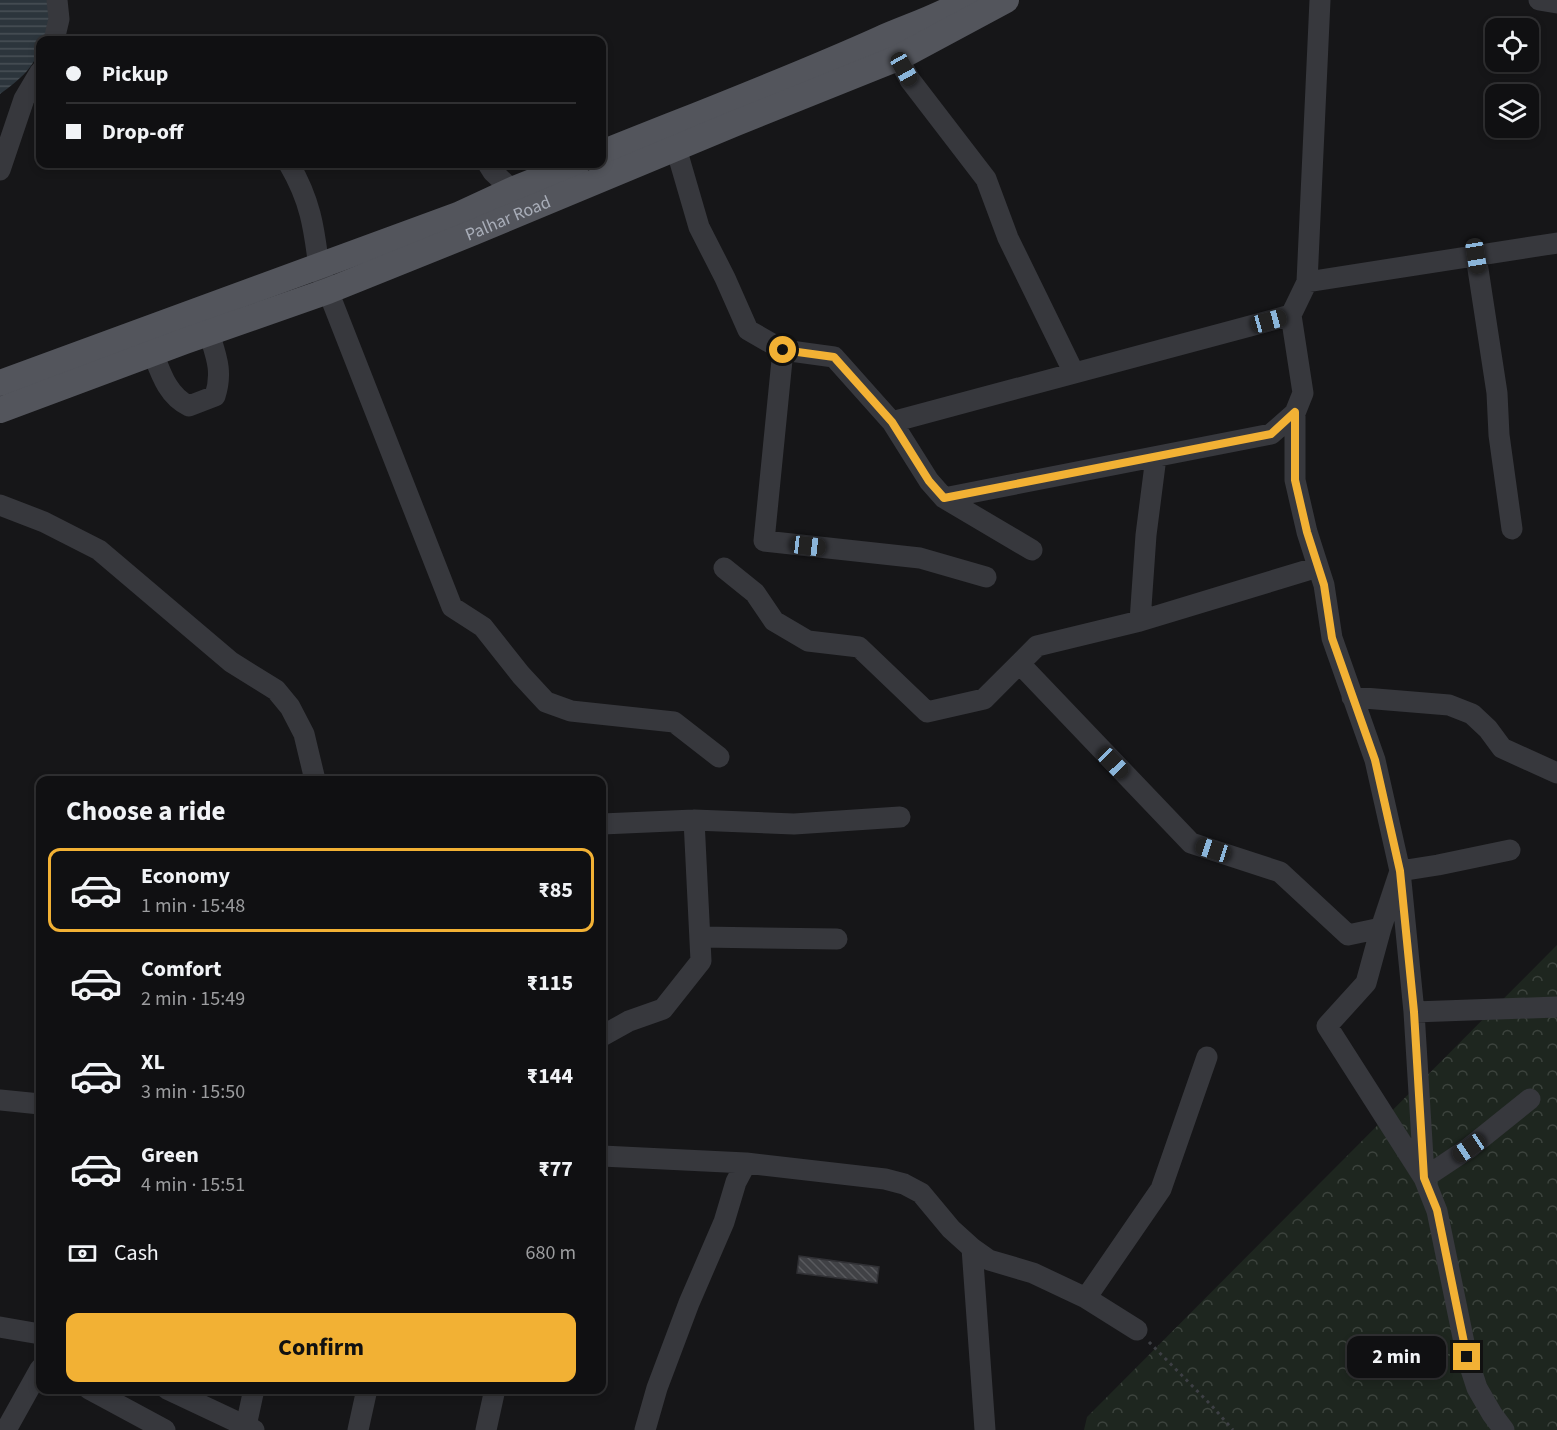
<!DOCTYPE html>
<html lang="en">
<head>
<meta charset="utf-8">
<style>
  :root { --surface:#101012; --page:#19191b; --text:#f1f3f6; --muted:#9c9d9f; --line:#303032; --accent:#f2b134 }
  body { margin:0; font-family:"Source Sans 3",sans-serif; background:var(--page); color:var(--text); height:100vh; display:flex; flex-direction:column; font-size:22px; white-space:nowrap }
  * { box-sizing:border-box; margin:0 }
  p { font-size:20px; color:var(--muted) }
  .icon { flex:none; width:33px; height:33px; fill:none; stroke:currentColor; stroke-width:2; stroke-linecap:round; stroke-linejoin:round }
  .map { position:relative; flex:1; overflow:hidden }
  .details { position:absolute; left:36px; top:776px; width:570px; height:618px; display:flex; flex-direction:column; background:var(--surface); border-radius:12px; box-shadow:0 3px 9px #0003,0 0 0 2px var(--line) }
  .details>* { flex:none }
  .hud { position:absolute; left:36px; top:36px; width:570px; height:132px; border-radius:12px; box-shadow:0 3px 9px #0003,0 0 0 2px var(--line); display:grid; align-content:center; height:132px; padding:0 30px; background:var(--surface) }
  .tools { position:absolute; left:1485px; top:18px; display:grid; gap:12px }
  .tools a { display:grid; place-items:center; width:54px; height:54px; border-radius:12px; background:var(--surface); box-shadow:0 3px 9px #0003,0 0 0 2px var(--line); font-size:30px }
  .end { position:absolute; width:27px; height:27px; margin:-14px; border:8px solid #f2b134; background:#111; box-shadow:0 0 0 3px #111 }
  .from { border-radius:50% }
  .bubble { position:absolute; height:42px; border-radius:12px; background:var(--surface); box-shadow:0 3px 9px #0003,0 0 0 2px var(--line); font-size:20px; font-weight:700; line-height:42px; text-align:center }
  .car { position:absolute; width:18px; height:36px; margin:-18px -9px; border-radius:8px; box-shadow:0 0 4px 2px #0007; background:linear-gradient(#222 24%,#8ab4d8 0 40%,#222 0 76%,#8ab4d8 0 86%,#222 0) }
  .hud b { display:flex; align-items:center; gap:21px; height:57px; font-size:22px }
  .hud b+b { border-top:2px solid var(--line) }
  .hud i { width:15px; height:15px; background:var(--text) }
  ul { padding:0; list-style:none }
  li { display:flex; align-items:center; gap:18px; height:84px; margin:0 12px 9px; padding:0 18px; border:3px solid transparent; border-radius:12px }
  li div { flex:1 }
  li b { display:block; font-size:22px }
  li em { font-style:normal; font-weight:700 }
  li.selected { border-color:var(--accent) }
  li>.icon { width:54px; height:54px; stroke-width:1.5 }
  h2 { padding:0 30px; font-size:27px; line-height:72px }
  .pay { display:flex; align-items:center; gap:15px; height:66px; padding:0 30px; font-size:22px }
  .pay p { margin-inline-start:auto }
  .button { display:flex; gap:12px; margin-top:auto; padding:12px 30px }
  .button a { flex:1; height:69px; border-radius:12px; background:var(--accent); color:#111; font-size:24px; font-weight:700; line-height:69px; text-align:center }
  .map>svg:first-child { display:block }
  .forest { fill:url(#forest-crowns) }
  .water { fill:url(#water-rules) }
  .building { fill:url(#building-back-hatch); stroke:#303034; stroke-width:1.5 }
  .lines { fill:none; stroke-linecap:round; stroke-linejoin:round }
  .path { stroke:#3d3f44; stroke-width:3; stroke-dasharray:3 4.5; stroke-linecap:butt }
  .minor { stroke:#37383d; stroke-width:21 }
  .major { stroke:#53555c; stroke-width:26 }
  .route { stroke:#f2b134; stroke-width:8 }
  .labels { text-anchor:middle; stroke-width:5; stroke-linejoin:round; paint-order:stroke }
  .street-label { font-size:18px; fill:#a8adb8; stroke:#111113 }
</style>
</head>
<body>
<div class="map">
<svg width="1557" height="1430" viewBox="0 0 1557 1430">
  <defs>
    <pattern id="forest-crowns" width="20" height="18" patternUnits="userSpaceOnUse" patternTransform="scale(1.5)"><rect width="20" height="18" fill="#1e261f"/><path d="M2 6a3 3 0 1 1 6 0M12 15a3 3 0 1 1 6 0" fill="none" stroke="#3c433d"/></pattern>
    <pattern id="water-rules" width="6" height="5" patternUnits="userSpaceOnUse" patternTransform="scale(1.5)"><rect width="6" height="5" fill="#2c353c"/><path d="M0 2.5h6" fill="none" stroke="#485056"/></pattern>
    <pattern id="building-back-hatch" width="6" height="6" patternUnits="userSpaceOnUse" patternTransform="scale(1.5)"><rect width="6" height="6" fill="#404145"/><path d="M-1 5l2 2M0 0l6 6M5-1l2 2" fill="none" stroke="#595a5e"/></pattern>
  </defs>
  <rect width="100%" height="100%" fill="#161618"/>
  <path class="forest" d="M1557 945V1430H1084L1087 1417Z"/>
  <path class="water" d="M0 0H49V28L45 40H40C40 64 18 81 0 94Z"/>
  <path class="building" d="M799 1256 879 1267 877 1283 797 1273Z"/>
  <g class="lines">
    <path class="path" d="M1149 1342 1212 1406 1233 1430"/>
    <path class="minor" d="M1539 0 1557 3
      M54 40 59 19 57 0
      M898 58 910 80 986 179 1008 238 1074 373
      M676 148 699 227 725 278 748 330 783 350 834 357 892 422 929 481 944 498 1032 550
      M289 164C310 200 314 226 319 268L452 607 483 627 521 675 546 702 571 711 674 722 719 757
      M488 164 493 172 512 190
      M0 170 24 99 40 72
      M1476 256 1497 393 1499 435 1512 529
      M1307 282 1557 243
      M783 350 764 541 920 558 986 577
      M153 353C161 374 168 396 189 406L215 396C223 371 216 356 209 333
      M1295 413V480L1307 532 1324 585 1332 638 1375 760 1400 871 1381 928 1366 983 1327 1026 1424 1178 1437 1211 1467 1357 1477 1388 1492 1414 1504 1430
      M892 422 1291 315 1307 282 1320 0
      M944 498 1271 434 1295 413 1303 393 1291 315
      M0 505 44 522 99 550 231 662 276 690 290 707 304 734 315 780
      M724 568 755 593 774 621 808 641 859 647 927 712 984 699 1037 646 1140 621 1318 567
      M1140 621 1146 535 1156 457
      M1020 664 1191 843 1280 872 1348 935 1381 928
      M1352 697 1449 705 1472 714 1488 729 1502 748 1557 773
      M602 824 694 820 794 824 900 817
      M701 937 837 939
      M1414 1012 1557 1007
      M602 1036 629 1021 663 1009 701 961 694 820
      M0 1100 40 1104
      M602 1156 746 1163 885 1179 904 1184 921 1193 951 1229 972 1248 989 1260 1033 1273 1086 1298 1137 1330
      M1424 1174 1414 1012 1400 871 1438 865 1510 850
      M1424 1178 1469 1148 1530 1099
      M972 1248 985 1430
      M1086 1298 1161 1189 1207 1057
      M0 1327 40 1334
      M89 1389 165 1430
      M167 1389 254 1430
      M246 1426 254 1389
      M6 1430 40 1369
      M358 1430 367 1389
      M486 1430 495 1389
      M645 1430 657 1388 689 1303 724 1222 736 1182 746 1163"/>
    <g class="major">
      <path d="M602 153C694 116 789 80 880 39 909 26 940 17 967 0"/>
      <path d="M0 383 458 215 512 190 577 164"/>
      <path id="s1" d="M0 410 185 341 328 291 472 233 736 123 898 58 1006 0"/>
    </g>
  </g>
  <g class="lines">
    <path class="route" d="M783 350 834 357 892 422 929 481 944 498 1271 434 1295 412V480L1307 532 1324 585 1332 638 1375 760 1400 871 1414 1012 1424 1178 1437 1210 1467 1357"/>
  </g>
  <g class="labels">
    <g class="street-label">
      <text dy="6" stroke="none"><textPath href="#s1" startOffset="543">Palhar Road</textPath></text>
    </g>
  </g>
</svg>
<div class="tools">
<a><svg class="icon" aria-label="locate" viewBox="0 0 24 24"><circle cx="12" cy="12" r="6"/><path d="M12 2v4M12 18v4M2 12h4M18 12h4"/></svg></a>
<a><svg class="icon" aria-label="layers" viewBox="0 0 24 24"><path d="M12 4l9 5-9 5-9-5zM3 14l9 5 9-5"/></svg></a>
</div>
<i class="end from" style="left:783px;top:350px"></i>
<i class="end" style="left:1467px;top:1357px"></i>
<div class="bubble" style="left:1347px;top:1336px;width:99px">2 min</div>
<i class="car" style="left:904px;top:69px;rotate:151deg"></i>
<i class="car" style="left:1476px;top:256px;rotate:171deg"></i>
<i class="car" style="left:1269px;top:321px;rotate:75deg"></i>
<i class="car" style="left:808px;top:546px;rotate:97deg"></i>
<i class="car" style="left:1113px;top:763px;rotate:136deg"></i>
<i class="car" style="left:1213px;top:850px;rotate:288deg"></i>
<i class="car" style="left:1469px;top:1148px;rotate:236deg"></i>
<div class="hud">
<b><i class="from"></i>Pickup</b>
<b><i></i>Drop-off</b>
</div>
<section class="details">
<h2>Choose a ride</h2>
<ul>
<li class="selected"><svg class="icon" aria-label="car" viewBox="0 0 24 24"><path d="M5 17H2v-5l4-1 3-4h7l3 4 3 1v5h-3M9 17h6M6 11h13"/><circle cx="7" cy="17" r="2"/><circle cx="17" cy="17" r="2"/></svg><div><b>Economy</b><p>1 min · 15:48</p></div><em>₹85</em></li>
<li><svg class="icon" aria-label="car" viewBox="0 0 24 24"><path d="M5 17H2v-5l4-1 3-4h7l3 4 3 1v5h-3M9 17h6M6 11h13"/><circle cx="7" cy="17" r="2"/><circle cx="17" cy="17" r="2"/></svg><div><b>Comfort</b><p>2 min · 15:49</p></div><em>₹115</em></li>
<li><svg class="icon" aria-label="car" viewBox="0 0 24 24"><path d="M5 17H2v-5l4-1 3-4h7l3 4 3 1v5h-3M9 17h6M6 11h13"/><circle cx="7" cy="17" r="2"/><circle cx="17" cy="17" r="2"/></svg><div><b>XL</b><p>3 min · 15:50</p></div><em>₹144</em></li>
<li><svg class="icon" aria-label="car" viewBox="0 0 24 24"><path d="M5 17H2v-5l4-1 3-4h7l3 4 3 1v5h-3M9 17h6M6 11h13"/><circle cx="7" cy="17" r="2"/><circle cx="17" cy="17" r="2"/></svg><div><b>Green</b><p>4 min · 15:51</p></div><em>₹77</em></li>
</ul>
<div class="pay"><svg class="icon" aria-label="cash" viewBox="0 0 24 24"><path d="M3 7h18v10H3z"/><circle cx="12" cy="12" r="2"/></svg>Cash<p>680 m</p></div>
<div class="button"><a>Confirm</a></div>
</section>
</div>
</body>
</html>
